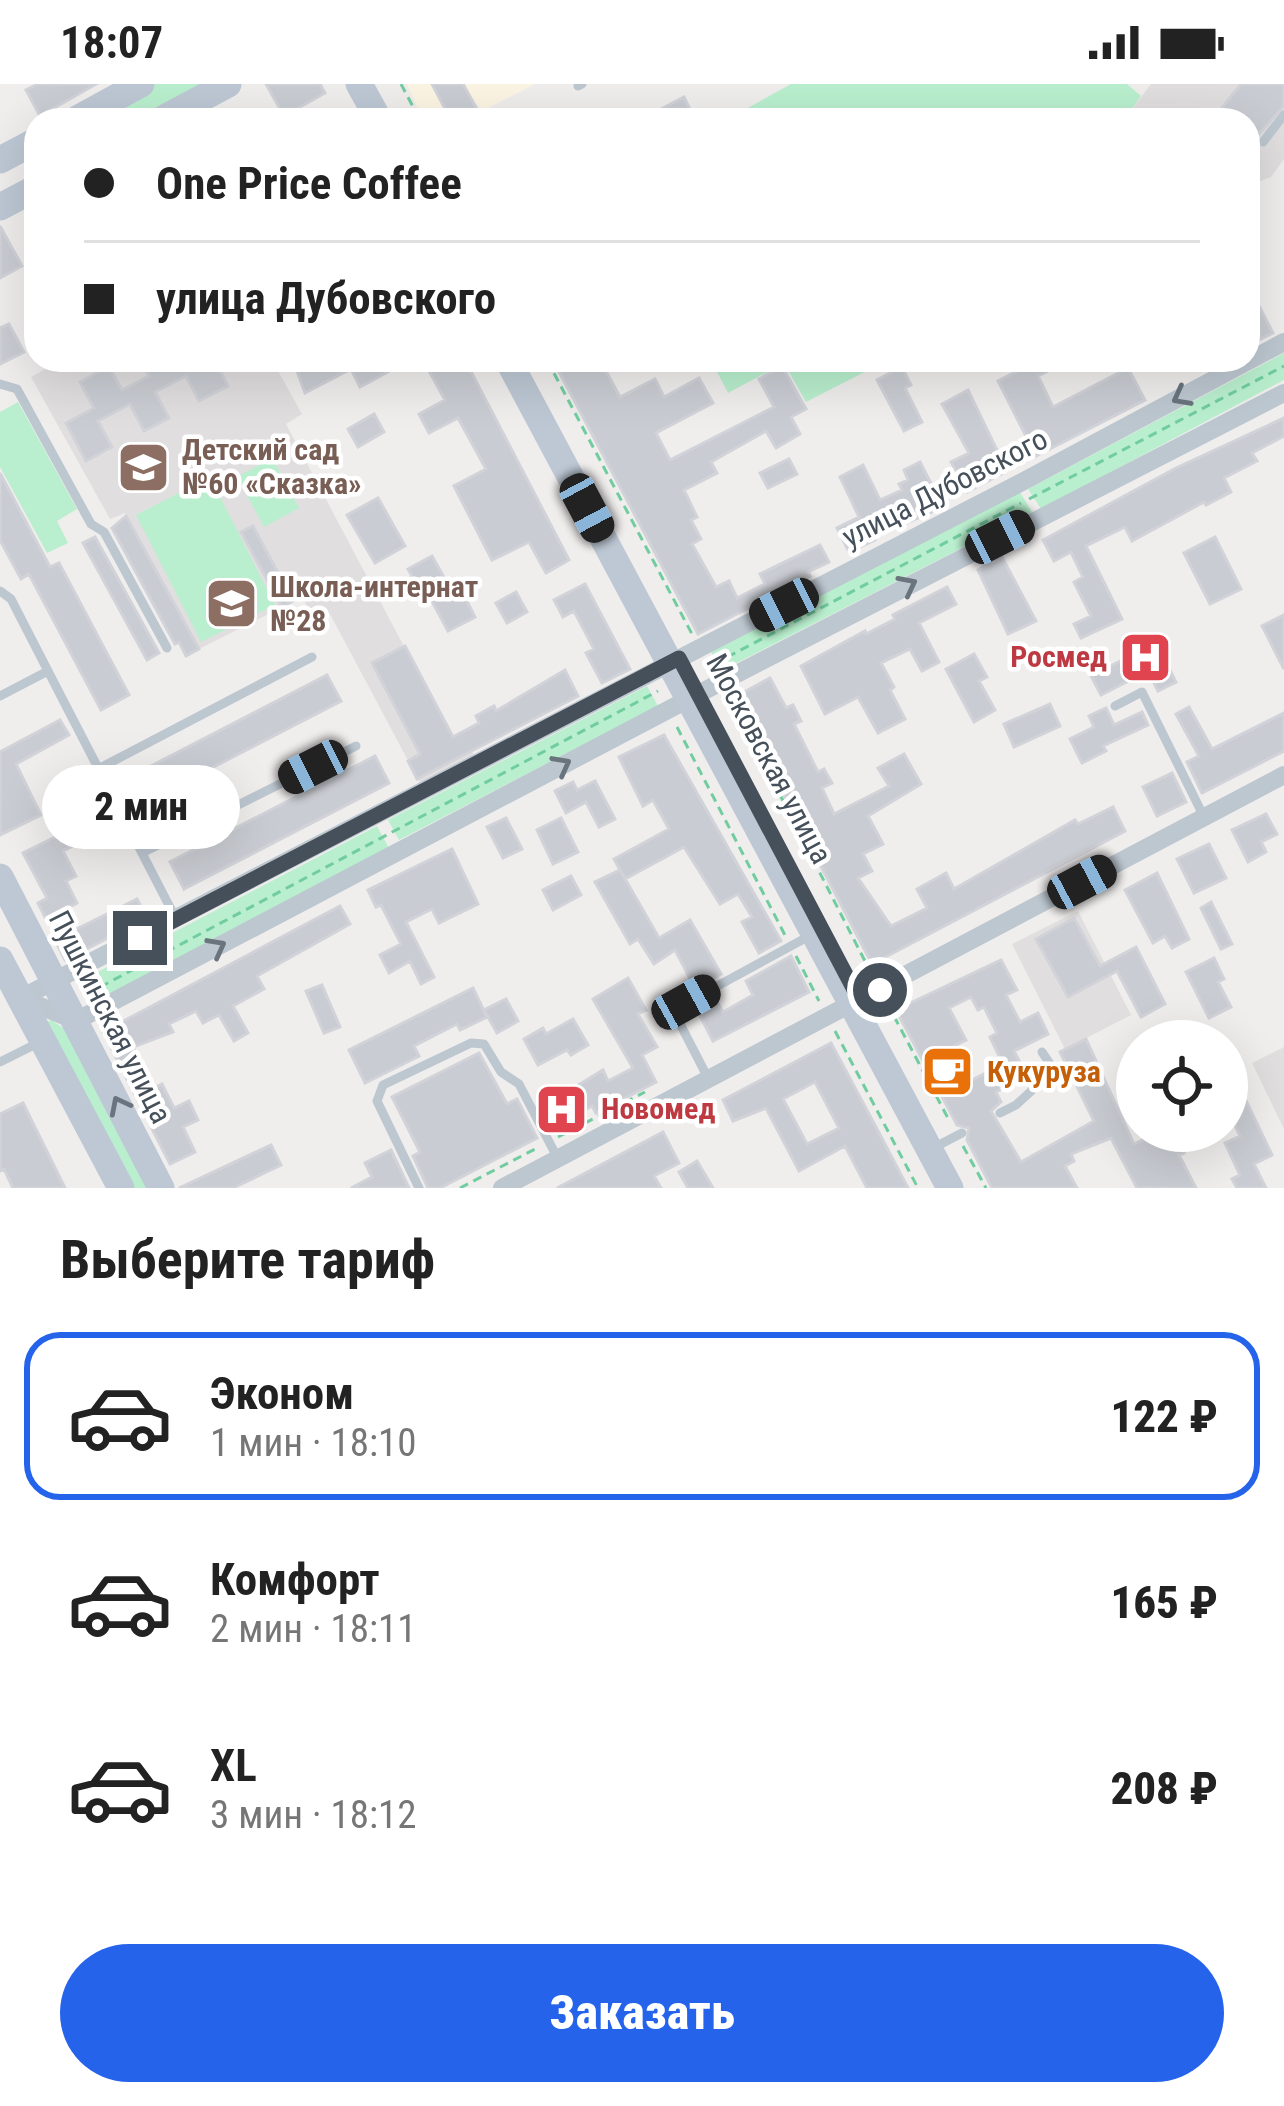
<!DOCTYPE html>
<html lang="ru">
<head>
<meta charset="utf-8">
<style>
  :root { --surface:#fff; --page:#f2f2f2; --text:#222; --muted:#767676; --line:#e0e0e0; --accent:#2563eb }
  body { margin:0; font-family:"Roboto Condensed",sans-serif; background:var(--page); color:var(--text); height:100vh; display:flex; flex-direction:column; font-size:45px; white-space:nowrap }
  * { box-sizing:border-box; margin:0 }
  p { font-size:39px; color:var(--muted) }
  .icon { flex:none; width:66px; height:66px; fill:none; stroke:currentColor; stroke-width:2; stroke-linecap:round; stroke-linejoin:round }
  .map { position:relative; height:1104px; overflow:hidden }
  .drawer { display:flex; flex-direction:column; background:var(--surface); flex:1 }
  .drawer>* { flex:none }
  .banner { position:absolute; left:24px; top:24px; width:1236px; height:264px; border-radius:36px; box-shadow:0 12px 48px #0002; display:grid; align-content:center; height:264px; padding:0 60px; background:var(--surface) }
  .buttons { position:absolute; left:1116px; top:936px; display:grid; gap:24px }
  .buttons a { display:grid; place-items:center; width:132px; height:132px; border-radius:50%; background:var(--surface); box-shadow:0 12px 48px #0002; font-size:60px }
  .end { position:absolute; width:54px; height:54px; margin:-27px; border:15px solid #45505a; background:#fff; box-shadow:0 0 0 6px #fff }
  .from { border-radius:50% }
  .bubble { position:absolute; height:84px; border-radius:42px; background:var(--surface); box-shadow:0 12px 48px #0002; font-size:39px; font-weight:800; line-height:84px; text-align:center }
  .car { position:absolute; width:36px; height:72px; margin:-36px -18px; border-radius:15px; box-shadow:0 0 9px 3px #0007; background:linear-gradient(#222 24%,#8ab4d8 0 40%,#222 0 76%,#8ab4d8 0 86%,#222 0) }
  .banner b { display:flex; align-items:center; gap:42px; height:114px; font-size:45px }
  .banner b+b { border-top:3px solid var(--line) }
  .banner i { width:30px; height:30px; background:var(--text) }
  ul { padding:0; list-style:none }
  li { display:flex; align-items:center; gap:36px; height:168px; margin:0 24px 18px; padding:0 36px; border:6px solid transparent; border-radius:36px }
  li div { flex:1 }
  li b { display:block; font-size:45px }
  li em { font-style:normal; font-weight:800 }
  li.on { border-color:var(--accent) }
  li>.icon { width:108px; height:108px; stroke-width:1.5 }
  h2 { padding:0 60px; font-size:54px; line-height:144px }
  .button { display:flex; gap:24px; margin-top:auto; padding:24px 60px }
  .button a { flex:1; height:138px; border-radius:72px; background:var(--accent); color:#fff; font-size:48px; font-weight:800; line-height:138px; text-align:center }
  .status { display:flex; justify-content:space-between; align-items:center; height:84px; padding:0 60px; background:var(--surface); direction:ltr }
  .status svg { height:33px; fill:currentColor }
  .map>svg:first-child { display:block }
  .commercial { fill:#fcf5e4 }
  .education { fill:#e1dedf }
  .green { fill:#b9efce }
  .building { fill:#c9ccd2; stroke:#d1d3d9; stroke-width:3; fill-rule:evenodd }
  .lines { fill:none; stroke-linecap:round; stroke-linejoin:round }
  .path { stroke:#71cda0; stroke-width:3; stroke-dasharray:9 6; stroke-linecap:butt }
  .lane { stroke:#bdc7d0; stroke-width:9 }
  .street { stroke:#bdc7d0; stroke-width:18 }
  .secondary { stroke:#bdc8d4; stroke-width:27 }
  .oneway { stroke:#69747d }
  .oneway2 { stroke:#69747f }
  .route { stroke:#45505a; stroke-width:15 }
  .labels { text-anchor:middle; stroke-width:9; stroke-linejoin:round; paint-order:stroke }
  .education-label { font-size:30px; font-weight:bold; fill:#785e54; stroke:#fff; text-anchor:start }
  .street-label { font-size:30px; fill:#45505a; stroke:#fff }
  .health-label { font-size:30px; font-weight:bold; fill:#be3a42; stroke:#fff; text-anchor:end }
  .food-label { font-size:30px; font-weight:bold; fill:#c56008; stroke:#fff; text-anchor:start }
</style>
</head>
<body>
<div class="status"><b>18:07</b><svg viewBox="0 0 49 12"><path d="M0 12V9h3v3zM5 12V6h3v6zM10 12V3h3v9zM15 12V0h3v12zM26 1h20v11H26zM47 4h2v5h-2z"/></svg></div>
<div class="map">
<svg width="1284" height="1104" viewBox="0 0 1284 1104">
  <rect width="100%" height="100%" fill="#f0eded"/>
  <path class="commercial" d="M407 0H535L482 27 476 19 446 36H423Z"/>
  <path class="education" d="M1151 0H1284V75L1271 93 1248 102V36H1124Z
    M62 276H272L302 330 286 340 452 653 462 649 474 671 420 699 330 530 315 537 302 513 199 565 125 429 110 435 31 293Z
    M1078 827 1131 931 1065 965 1012 860Z
    M1284 963V1045L1252 979Z"/>
  <path class="green" d="M150 0H209L144 36H83Z
    M791 0H1127L1141 12 1124 36H726Z
    M1284 269V296L1041 425 1028 405Z
    M711 276H888L806 318 784 279 728 309Z
    M18 318 77 425 57 437 68 459 47 469 0 383V328Z
    M272 374 299 424 264 443 237 393Z
    M210 393 275 521 201 558 136 431Z
    M1020 408 1032 428 721 587 711 568Z
    M647 602 658 622 399 756 388 736Z
    M377 742 389 764 96 917 84 895Z
    M51 936 65 945 147 1104H130L43 940Z"/>
  <path class="building" d="M38 0H96L40 32 26 6Z
    M266 0H320L325 9 284 32Z
    M432 0H463L483 36H451Z
    M1241 0H1284V22L1255 54 1248 48V36H1233L1220 26Z
    M684 13 695 36H640Z
    M0 142 22 182 0 194Z
    M1248 201 1273 249 1248 261Z
    M9 240 24 268 0 280V244Z
    M141 276H214L228 302 199 317 186 292 155 308 169 334 144 347 130 320 98 337 112 363 86 377 66 339 94 324 80 298 109 282 122 306 149 292Z
    M293 276H410L360 303 351 285 305 309Z
    M423 276H465L569 476 546 489 529 458 492 476 454 402 486 385 458 334 429 349 419 330 445 316Z
    M582 276H600L620 313 655 295 664 313 699 294 713 319 656 349 670 376 774 323 759 295 782 282 806 325 791 333 800 350 776 364 766 347 711 378 717 389 684 406 697 433 691 436 701 455 692 460 716 503 729 497 737 514 765 500 760 490 820 461 829 478 808 488 810 492 698 550 559 288Z
    M1040 276 1046 288 1038 292 1053 323 1128 284 1145 316 1036 372 998 297Z
    M902 283 911 301 905 304 922 338 904 347 877 296Z
    M968 306 1007 387 967 408 951 378 969 369 942 320Z
    M374 330 384 348 358 363 348 345Z
    M1284 334V352L1252 369 1257 377 1224 394 1231 408 1206 421 1204 418 1132 457 1125 443 1086 462 1122 535 1081 554 1074 540 1091 532 1074 498 1083 493 1071 468 1054 477 1043 456 1176 384Z
    M789 375 797 390 768 404 760 389Z
    M920 378 943 423 874 453 875 456 849 468 837 444 859 433 840 393 863 381 880 416 902 406 899 400 908 396 904 386Z
    M0 389 50 483 59 479 129 611 101 626 29 490 21 495 0 456Z
    M378 414 405 462 375 479 347 431Z
    M126 432 199 565 186 572 179 558 175 560 112 444Z
    M253 442 293 517 282 523 241 448Z
    M95 453 159 569 147 576 83 459Z
    M1215 453 1241 505 1210 520 1184 469Z
    M432 472 455 513 463 509 475 533 448 547 428 510 424 513 408 485Z
    M1002 473 1036 537 1008 550 978 486Z
    M585 500 630 585 602 599 586 569 594 565 574 527 563 533 554 516Z
    M947 503 956 520 919 539 939 578 922 587 910 565 881 579 894 603 890 606 905 635 878 649 858 613 825 630 801 582 865 547 866 550 895 535 893 531Z
    M516 508 527 528 507 539 496 519Z
    M1284 531V585L1262 542Z
    M1156 559 1176 598 1158 607 1148 587 1101 611 1091 592Z
    M405 562 453 653 479 639 476 632 494 622 496 627 565 586 578 612 417 695 408 677 420 670 372 579Z
    M974 570 987 593 979 597 995 626 974 638 946 585Z
    M327 591 341 617 136 723 122 697Z
    M770 594 786 624 793 621 801 637 794 640 818 688 824 685 832 699 822 704 834 730 889 702 878 684 904 670 921 700 868 732 883 760 863 770 872 787 858 794 891 842 927 824 917 805 946 789 954 805 1075 736 1078 740 1113 723 1125 747 872 880 733 614Z
    M1050 620 1060 642 1014 663 1004 640Z
    M1189 623 1212 665 1284 629V667L1202 709 1187 678 1199 672 1176 630Z
    M1106 624 1114 641 1142 628 1148 641 1103 662 1106 667 1082 679 1070 655 1094 643 1089 632Z
    M60 636 69 651 16 680 41 731 0 751V668Z
    M664 651 781 857 759 869 742 838 752 833 738 810 720 820 684 763 625 795 614 775 669 745 653 716 643 722 619 673Z
    M375 672 389 699 184 805 170 778Z
    M1172 689 1186 718 1157 732 1143 703Z
    M595 697 615 735 599 743 586 718 566 729 555 707 573 698 577 706Z
    M94 713 110 743 63 767 76 792 66 797 77 819 46 835 38 819 47 814 23 769 59 751 51 735Z
    M1266 730 1277 750 1261 758 1266 768 1248 778 1232 746Z
    M506 734 522 765 503 774 487 743Z
    M561 734 578 768 553 780 537 746Z
    M1209 760 1226 794 1194 809 1177 775Z
    M452 765 478 820 439 839 432 825 406 838 434 893 421 900 410 877 389 889 380 871 401 860 381 821 376 823 368 806Z
    M620 786 659 854 690 836 721 890 695 904 675 866 654 880 638 855 630 860 595 798Z
    M1157 789 1189 855 1172 864 1165 852 1153 859 1125 806Z
    M571 792 581 811 553 826 543 806Z
    M137 815 147 834 65 876 55 856Z
    M1211 818 1232 860 1221 865 1201 824Z
    M340 822 350 840 257 892 264 905 233 922 248 949 234 957 219 931 203 939 196 927 169 940 173 948 133 963 154 1004 162 1000 174 1024 189 1017 198 1036 183 1043 195 1068 170 1080 103 948Z
    M1074 834 1100 882 1136 863 1165 920 1141 933 1117 887 1068 913 1036 855Z
    M791 872 809 908 713 957 696 924 715 914 723 928 753 911 746 897Z
    M1214 874 1224 895 1218 898 1231 923 1209 934 1186 888Z
    M1001 876 1017 906 1006 911 1020 938 1038 929 1048 950 1014 967 1027 992 996 1008 1001 1018 991 1027 1021 1078 1094 1037 1060 968 1086 955 1134 1060 1164 1047H1185L1190 1057 1180 1061 1184 1069 1179 1071 1196 1104H1137L1111 1054 1071 1070 1074 1077 1065 1082 1077 1104H992L967 1056 969 1044 957 1041 896 926ZM971 913 978 926 984 923 997 949 990 953 1003 980 970 997 952 963 966 956 949 924Z
    M628 894 646 926 638 930 657 963 642 971 656 998 596 1029 592 1022 552 1044 541 1024 603 986 608 997 633 984 593 915Z
    M322 901 340 943 324 949 306 907Z
    M473 904 487 933 460 946 457 940 414 962 419 972 365 999 349 966Z
    M506 915 518 937 497 949 484 926Z
    M573 935 588 961 571 971 567 966 538 981 524 955 543 944 546 950Z
    M831 959 877 1045 908 1104H867L845 1062 799 1087 766 1024 733 1037 723 1016ZM815 998 839 1044 807 1060 783 1015Z
    M479 969 507 1020 517 1015 537 1054 440 1104H428L413 1072 420 1068 392 1013Z
    M1239 1002 1272 1071 1254 1080 1266 1104H1237L1232 1095 1240 1091 1225 1059 1240 1052 1227 1024V1007Z
    M23 1019 65 1104H13L4 1085 0 1087V1030Z
    M663 1048 679 1079 654 1092 661 1104H557Z
    M271 1061 281 1081 233 1104H179Z
    M391 1066 409 1104H351L372 1093 365 1079Z
    M697 1077 713 1104H688L679 1088Z"/>
  <g class="lines">
    <path class="path" d="M401 0 420 36
      M547 276 692 550
      M1029 415 1284 282
      M714 580 1021 419
      M731 615 871 889
      M677 643 786 853
      M796 872 819 917
      M87 910 658 607
      M887 919 950 1038
      M835 947 918 1104
      M558 1053 645 1008
      M963 1062 986 1104
      M460 1104 539 1063"/>
    <path class="lane" d="M578 2 582 0
      M1263 58 1284 31
      M0 300 17 305 91 440 104 448 167 564
      M0 507 11 515 48 587
      M0 612 48 587 175 833
      M1115 622 1142 608 1204 733
      M98 685 312 573
      M142 769 356 662
      M0 978 38 959
      M709 996 677 934V924L813 850
      M1000 1029 1016 1021 1054 986 1042 968
      M937 1062 962 1049
      M419 1104 377 1017 383 1001 471 959 484 960 501 988 519 1000 558 1075"/>
    <path class="street" d="M21 914 1020 399 1284 258
      M21 914 76 937 723 597 1284 309
      M502 1104 1284 691"/>
    <path class="secondary" d="M359 0 379 36
      M75 36 141 0
      M161 36 228 0
      M0 76 36 57
      M0 123 36 104
      M508 276 950 1104
      M0 793 161 1104
      M0 876 121 1104"/>
  </g>
  <defs><path id="oneway-chevron" d="M-2-3.5L2.5 0L-2 3.5" fill="none" stroke-width="1.6" stroke-linecap="round" stroke-linejoin="round" transform="scale(3)"/></defs>
  <g class="oneway">
    <use href="#oneway-chevron" transform="translate(1181 313) rotate(152)"/>
    <use href="#oneway-chevron" transform="translate(908 501) rotate(-27)"/>
    <use href="#oneway-chevron" transform="translate(562 681) rotate(-28)"/>
    <use href="#oneway-chevron" transform="translate(217 863) rotate(-28)"/>
  </g>
  <use class="oneway2" href="#oneway-chevron" transform="translate(119 1021) rotate(-117)"/>
  <g class="lines">
    <path class="route" d="M140 854 679 574 860 917 880 906"/>
  </g>
  <defs>
    <symbol id="school-square" viewBox="-11 -11 22 22"><rect x="-9" y="-9" width="18" height="18" rx="4" fill="#8d6e63" stroke="#fff"/><path d="M0-5L7-2L0 1L-7-2ZM-4 1L0 2.5L4 1V4Q0 6-4 4Z" fill="#fff"/></symbol>
    <symbol id="hospital-square" viewBox="-11 -11 22 22"><rect x="-9" y="-9" width="18" height="18" rx="4" fill="#e0444e" stroke="#fff"/><path d="M-5-5h3v3.5h4V-5h3V5h-3V1.5h-4V5h-3Z" fill="#fff"/></symbol>
    <symbol id="cafe-square" viewBox="-11 -11 22 22"><rect x="-9" y="-9" width="18" height="18" rx="4" fill="#e8710a" stroke="#fff"/><path d="M-5.5-4.5H6V0H3Q3 3.5 0 3.5H-2.5Q-5.5 3.5-5.5 0ZM3-3.2v2h1.7v-2ZM-6 4.5H4V6H-6Z" fill="#fff"/></symbol>
  </defs>
  <g fill-rule="evenodd">
    <use href="#school-square" x="114" y="354" width="59" height="59"/>
    <use href="#school-square" x="202" y="490" width="59" height="59"/>
    <use href="#hospital-square" x="1116" y="544" width="59" height="59"/>
    <use href="#cafe-square" x="918" y="958" width="59" height="59"/>
    <use href="#hospital-square" x="532" y="996" width="59" height="59"/>
  </g>
  <g class="labels">
    <g class="education-label">
      <text x="182" y="376">Детский сад<tspan x="182" dy="34">№60 «Сказка»</tspan></text>
      <text x="270" y="513">Школа-интернат<tspan x="270" dy="34">№28</tspan></text>
    </g>
    <g class="street-label">
      <text transform="translate(945 404) rotate(-27)" y="10">улица Дубовского</text>
      <text transform="translate(769 675) rotate(62)" y="10">Московская улица</text>
      <text transform="translate(110 933) rotate(63)" y="10">Пушкинская улица</text>
    </g>
    <g class="health-label">
      <text x="1107" y="583">Росмед</text>
      <text x="601" y="1035" text-anchor="start">Новомед</text>
    </g>
    <g class="food-label">
      <text x="987" y="998">Кукуруза</text>
    </g>
  </g>
</svg>
<div class="buttons">
<a><svg class="icon" aria-label="locate" viewBox="0 0 24 24"><circle cx="12" cy="12" r="6"/><path d="M12 2v4M12 18v4M2 12h4M18 12h4"/></svg></a>
</div>
<i class="end from" style="left:880px;top:906px"></i>
<i class="end" style="left:140px;top:854px"></i>
<div class="bubble" style="left:42px;top:681px;width:198px">2 мин</div>
<i class="car" style="left:587px;top:424px;rotate:152deg"></i>
<i class="car" style="left:1000px;top:453px;rotate:63deg"></i>
<i class="car" style="left:784px;top:521px;rotate:243deg"></i>
<i class="car" style="left:313px;top:683px;rotate:243deg"></i>
<i class="car" style="left:1082px;top:798px;rotate:62deg"></i>
<i class="car" style="left:686px;top:918px;rotate:61deg"></i>
<div class="banner">
<b><i class="from"></i>One Price Coffee</b>
<b><i></i>улица Дубовского</b>
</div>
</div>
<section class="drawer">
<h2>Выберите тариф</h2>
<ul>
<li class="on"><svg class="icon" aria-label="car" viewBox="0 0 24 24"><path d="M5 17H2v-5l4-1 3-4h7l3 4 3 1v5h-3M9 17h6M6 11h13"/><circle cx="7" cy="17" r="2"/><circle cx="17" cy="17" r="2"/></svg><div><b>Эконом</b><p>1 мин · 18:10</p></div><em>122 ₽</em></li>
<li><svg class="icon" aria-label="car" viewBox="0 0 24 24"><path d="M5 17H2v-5l4-1 3-4h7l3 4 3 1v5h-3M9 17h6M6 11h13"/><circle cx="7" cy="17" r="2"/><circle cx="17" cy="17" r="2"/></svg><div><b>Комфорт</b><p>2 мин · 18:11</p></div><em>165 ₽</em></li>
<li><svg class="icon" aria-label="car" viewBox="0 0 24 24"><path d="M5 17H2v-5l4-1 3-4h7l3 4 3 1v5h-3M9 17h6M6 11h13"/><circle cx="7" cy="17" r="2"/><circle cx="17" cy="17" r="2"/></svg><div><b>XL</b><p>3 мин · 18:12</p></div><em>208 ₽</em></li>
</ul>
<div class="button"><a>Заказать</a></div>
</section>
</body>
</html>
